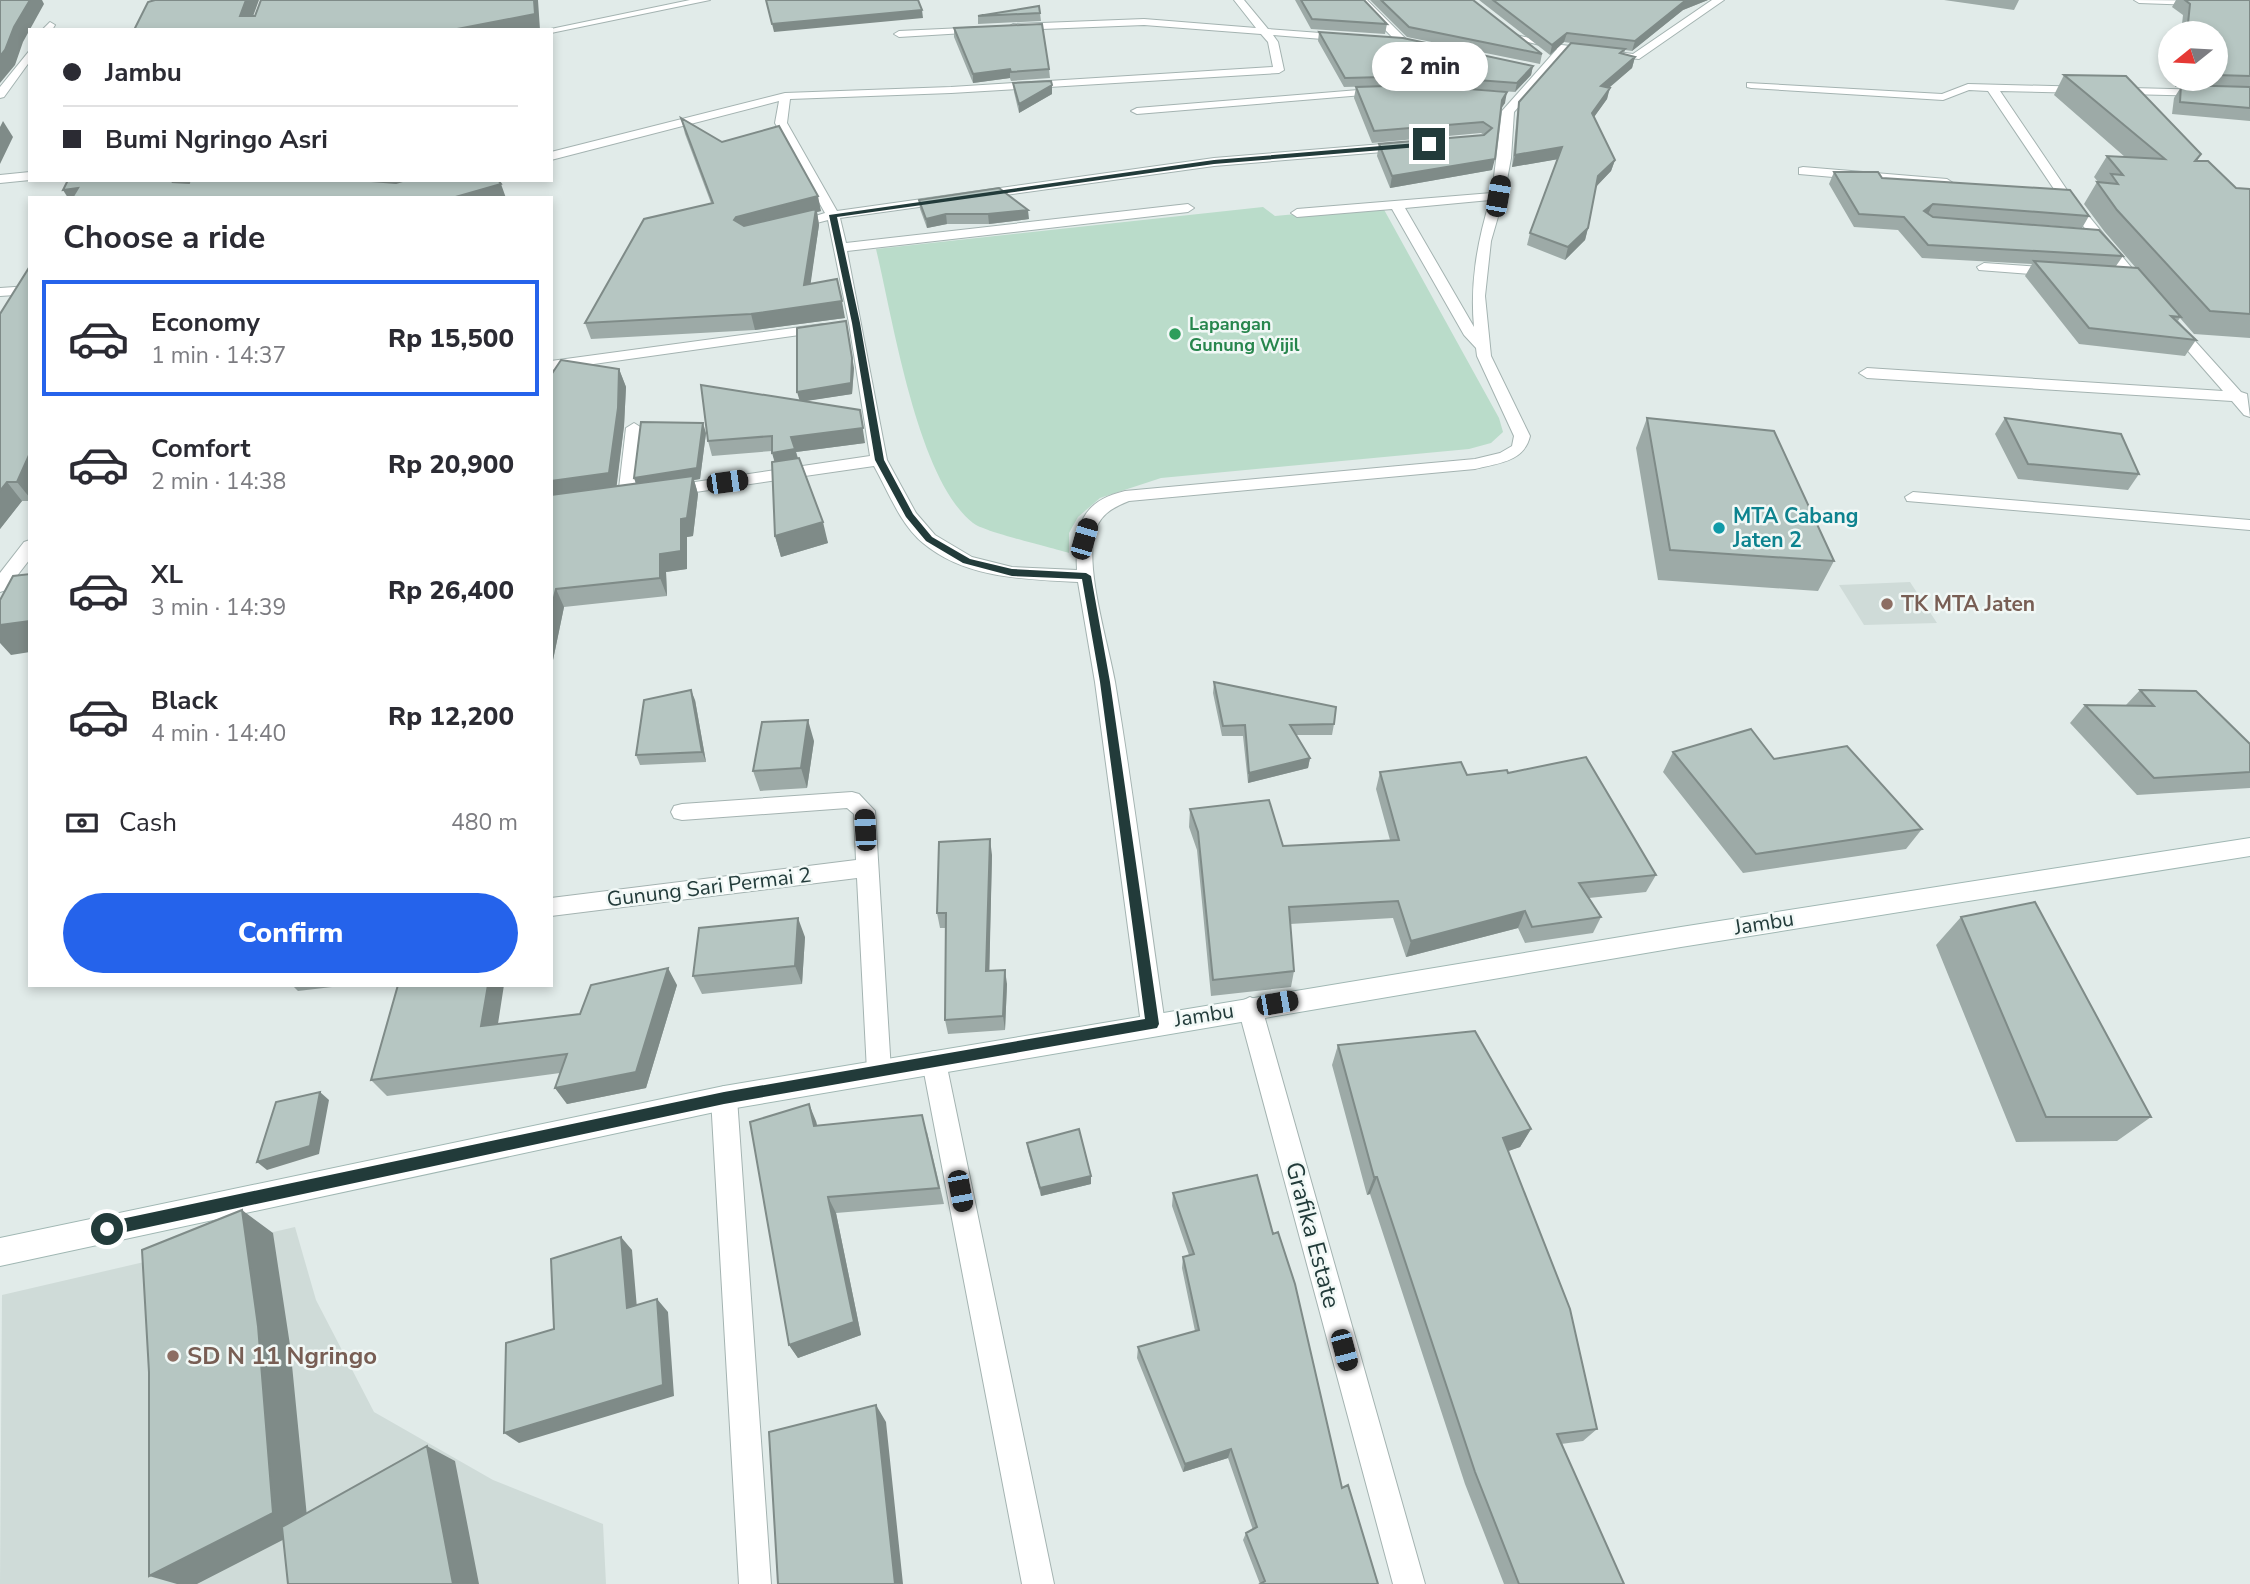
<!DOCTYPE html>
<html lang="en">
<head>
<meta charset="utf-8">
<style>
  :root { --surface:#fff; --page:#f2f2f3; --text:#2b2b33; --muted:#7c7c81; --line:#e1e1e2; --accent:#2563eb }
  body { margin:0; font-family:"Nunito Sans",sans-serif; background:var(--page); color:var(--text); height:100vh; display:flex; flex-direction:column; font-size:26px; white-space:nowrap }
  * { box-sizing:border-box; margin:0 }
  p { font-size:23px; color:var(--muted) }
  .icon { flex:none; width:38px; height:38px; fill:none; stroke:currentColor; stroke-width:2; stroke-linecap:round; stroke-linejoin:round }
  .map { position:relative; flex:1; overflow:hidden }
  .side { position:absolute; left:28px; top:196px; width:525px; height:791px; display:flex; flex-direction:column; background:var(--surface); border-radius:0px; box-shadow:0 4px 10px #0003 }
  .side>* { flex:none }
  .hud { position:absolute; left:28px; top:28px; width:525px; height:154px; border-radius:0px; box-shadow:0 4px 10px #0003; display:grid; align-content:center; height:154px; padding:0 35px; background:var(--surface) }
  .needle { width:46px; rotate:252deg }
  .fabs { position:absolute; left:2158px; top:21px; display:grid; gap:14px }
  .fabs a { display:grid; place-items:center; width:70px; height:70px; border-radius:50%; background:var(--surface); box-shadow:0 4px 10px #0003; font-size:35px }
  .end { position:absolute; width:32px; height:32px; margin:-16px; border:9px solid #223b3a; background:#fff; box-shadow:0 0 0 4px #fff }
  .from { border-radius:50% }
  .bubble { position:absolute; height:49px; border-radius:24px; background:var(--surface); box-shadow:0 4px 10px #0003; font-size:23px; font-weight:800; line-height:49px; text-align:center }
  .car { position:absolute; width:21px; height:42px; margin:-21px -10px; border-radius:9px; box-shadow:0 0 5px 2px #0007; background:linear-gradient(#222 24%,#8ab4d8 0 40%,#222 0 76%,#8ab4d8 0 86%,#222 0) }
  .hud b { display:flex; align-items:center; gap:24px; height:66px; font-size:26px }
  .hud b+b { border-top:2px solid var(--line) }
  .hud i { width:18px; height:18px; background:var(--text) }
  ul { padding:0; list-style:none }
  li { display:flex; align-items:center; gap:21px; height:116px; margin:0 14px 10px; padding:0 21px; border:4px solid transparent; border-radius:0px }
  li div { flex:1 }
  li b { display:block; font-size:26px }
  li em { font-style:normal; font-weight:800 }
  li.on { border-color:var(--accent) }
  li>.icon { width:63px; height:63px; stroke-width:1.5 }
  h2 { padding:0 35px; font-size:32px; line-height:84px }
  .pay { display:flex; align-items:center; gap:18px; height:77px; padding:0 35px; font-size:26px }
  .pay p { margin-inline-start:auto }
  .action { display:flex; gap:14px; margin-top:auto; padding:14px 35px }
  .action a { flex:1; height:80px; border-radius:42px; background:var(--accent); color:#fff; font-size:28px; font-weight:800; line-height:80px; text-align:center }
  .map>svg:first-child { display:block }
  .built { fill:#cfdbd8 }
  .green { fill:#badcca }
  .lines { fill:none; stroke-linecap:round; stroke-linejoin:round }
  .street-casing { stroke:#a4b3b1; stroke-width:2 }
  .secondary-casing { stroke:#a0b7b3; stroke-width:2 }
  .street { fill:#fff; fill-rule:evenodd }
  .secondary { fill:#fff; fill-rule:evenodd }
  .wall { fill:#9daaa7 }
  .shaded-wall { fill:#7f8b88 }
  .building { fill:#b6c6c2; stroke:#7f8b88; stroke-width:2 }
  .route { fill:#223b3a }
  .leisure-dot { fill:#2e9e5b; stroke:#f1f8f6; stroke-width:2.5 }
  .culture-dot { fill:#0f9aa8; stroke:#f1f8f6; stroke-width:2.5 }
  .education-dot { fill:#8d6e63; stroke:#f1f8f6; stroke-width:2.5 }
  .labels { text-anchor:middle; stroke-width:5; stroke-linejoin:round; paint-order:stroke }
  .far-leisure-label { font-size:18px; font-weight:bold; fill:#27864d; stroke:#f1f8f6; text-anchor:start }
  .culture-label { font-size:21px; font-weight:bold; fill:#0d838f; stroke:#f1f8f6; text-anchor:start }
  .education-label { font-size:21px; font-weight:bold; fill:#785e54; stroke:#f1f8f6; text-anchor:start }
  .street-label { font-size:21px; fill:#223b3a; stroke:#f1f8f6 }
  .near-street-label { font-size:24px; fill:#223b3a; stroke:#f1f8f6 }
  .near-education-label { font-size:24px; font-weight:bold; fill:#785e54; stroke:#f1f8f6; text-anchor:start }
</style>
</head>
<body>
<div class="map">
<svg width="2250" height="1584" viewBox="0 0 2250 1584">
  <rect width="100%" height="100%" fill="#e1ebe9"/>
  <path class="built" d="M1910 582 1937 623 1864 625 1839 585Z
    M295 1227 316 1300 374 1412 493 1480 603 1524 606 1584H0L2 1295Z"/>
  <path class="green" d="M1382 206 1499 418 1503 432 1491 443 1469 449 1161 478 1100 498 1078 517 1069 533V553C1050 547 984 532 973 523 917 479 893 319 876 249L1263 207 1275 216Z"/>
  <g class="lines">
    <defs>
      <path id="street" d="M690 0H710L551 33V30H546Z
        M1234 0H1244L1268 29 1347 35 1352 38 1347 41 1273 35 1278 42 1284 70 1279 73 951 93 790 99 787 123 837 211 1214 158 1407 142 1413 146 1407 150 1214 166 840 218 846 243 1188 204 1194 208 1188 212 847 251 887 460 916 513 935 535 972 557 1012 567 1077 570C1075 528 1079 502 1125 491L1475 459 1500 453 1512 446 1514 436 1477 356 1476 348 1464 335 1392 209 1297 217 1291 213 1297 209 1492 193 1502 111 1557 49 1511 38V34L1562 45 1633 54 1712 0H1724L1639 59 1567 51 1514 112 1511 158 1504 196 1491 241 1485 296 1491 356 1530 436C1524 462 1498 463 1475 469L1129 501C1111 508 1098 516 1094 536 1086 572 1108 643 1115 682 1134 796 1148 910 1165 1024L1162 1032 1153 1035 1144 1032 1141 1024 1095 682 1078 582C1025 579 966 579 923 543 900 524 888 491 874 466L668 496 660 491 668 486 870 456 849 323 828 220 790 230 783 226 825 213 775 123 779 101 551 160V152L785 93 951 87 1273 67 1268 42 1261 34 1144 25 1013 30 1008 27 1013 24 1144 19 1256 28ZM1490 200C1477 243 1470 283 1474 327L1405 208Z
        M1356 0H1367L1406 39V43H1398Z
        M2134 0 2250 1V7L2139 3Z
        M50 22 55 25 52 30H42Z
        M985 27 986 29 981 32 899 37 894 34 899 31Z
        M30 50V61L4 97 0 98V87Z
        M1747 83 1942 94 1968 84 2250 91V97L2000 91 2067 190 2145 284V290H2135L2058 195 1988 91 1969 90 1943 100 1751 88 1747 87Z
        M1383 88 1387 89V93L1137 114 1131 111 1137 108Z
        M1803 167 1947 179 1953 183 1947 187 1799 174V168Z
        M30 172V180L0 183V175Z
        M1984 263 2056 268 2063 272 2056 276 1979 270 1977 267Z
        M30 286V294L0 296V288Z
        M2172 320 2177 321 2241 392 2247 394 2250 417 2244 415 2232 401 1867 378 1859 373 1867 368 2223 391 2167 327V321Z
        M823 324 828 325V331L551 370V361Z
        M634 423 642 428 634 497 626 502 618 497 626 428Z
        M1913 492 2250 520V530L1907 501 1905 497Z
        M30 540V559L6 590 0 592V573L24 542Z
        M852 792 859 794 875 811 891 1071 888 1079 879 1082 870 1079 867 1071 857 878 551 916V898L856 860 854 814 847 808 682 820 674 818 671 812 674 806 682 804Z
        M1250 997 1258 1001 1262 1008 1425 1584H1393L1238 1008 1242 1001Z
        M934 1051 943 1054 946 1062 1054 1584H1022L922 1062 925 1054Z
        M724 1086 733 1090 737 1098 771 1584H739L711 1098 715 1090Z"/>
      <path id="secondary" d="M2250 838V856L1681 947 724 1110 0 1266V1238L724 1086 1681 927Z"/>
    </defs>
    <use href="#street" class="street-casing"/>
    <use href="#secondary" class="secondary-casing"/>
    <use href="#street" class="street"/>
    <use href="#secondary" class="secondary"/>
  </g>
  <path class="wall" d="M1295 0H1364L1387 24 1385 34 1311 29Z
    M1370 0H1473L1542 54 1540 64 1407 37Z
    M1479 0H1708L1683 10 1632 51 1625 50 1624 54 1635 57 1632 68 1609 88 1607 99 1594 117 1615 160 1611 171 1596 186 1588 228 1585 240 1565 260 1527 245 1530 233 1558 159 1512 167 1517 113 1519 102 1571 43 1564 42 1550 55Z
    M1944 0H2019L2014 10Z
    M2176 0H2250V121L2172 114 2174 98 2181 87H2175L2176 79H2216V33H2181L2183 15 2172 7Z
    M1040 13 1041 21 978 24V16Z
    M954 28 1049 69 1050 78 1011 81 1010 78 973 83 954 37Z
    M1319 32 1533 66 1531 75 1515 92 1421 85 1344 87 1318 41Z
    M2064 75 2201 154 2197 161 2236 188 2250 189V338L2194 334 2180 318 2177 322 2196 340 2185 356 2079 344 2025 276 2032 264 1922 258 1898 230 1854 227 1829 184 1834 172 1882 178 2089 216 2082 228 1932 217 2123 256 2116 266 2136 268 2104 231 2084 204 2097 182 2099 183 2094 177 2107 156 2125 157 2054 95Z
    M1013 83 1052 94 1019 113 1014 92Z
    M1356 87 1505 103 1501 109 1492 170 1390 188 1377 156 1379 144 1484 135 1481 133 1372 143 1354 98Z
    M681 118 821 211 817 212 819 225 810 284 845 318 755 330 591 339 585 323 711 203 685 134Z
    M919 200 1029 219 989 224H947L927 228 920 209Z
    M30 266V501H22L0 529Z
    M854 368 852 394 804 401 865 443 796 452 828 543 781 557 775 536V462L772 451 712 456 708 441 799 401Z
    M619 369 626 387 624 426 616 486 636 484 634 478 706 433 700 479 694 480 698 494 693 536 687 537V569L666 572 667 596 564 607 553 660H551V375Z
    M1647 418 1834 561 1818 591 1658 580 1636 448Z
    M2005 418 2139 474 2128 490 2018 479 1995 434Z
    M1214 682 1334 724 1332 735H1296L1310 758 1308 768 1248 783 1243 736H1222L1213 693Z
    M2140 690 2250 744V788L2137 795 2070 723 2085 705H2126Z
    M695 700 706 762 640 765 636 755Z
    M814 741 807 788 760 791 753 771Z
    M1673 752 1774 759 1922 829 1906 849 1743 873 1663 772Z
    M1380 772 1467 775 1508 773 1656 875 1646 892 1589 898 1601 917 1593 933 1525 943 1518 928 1406 957 1393 918 1290 924 1294 971 1291 987 1211 996 1197 850 1189 827 1190 809 1283 846 1390 840 1376 789Z
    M992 855 989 971 1007 984 1005 1030 948 1034 945 1020 946 928H940L937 913Z
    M1961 917 2151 1117 2117 1141 2016 1142 1936 945Z
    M805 937 802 984 702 994 693 976Z
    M292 985H349L298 991Z
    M677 985 646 1088 567 1104 555 1088 560 1073 387 1096 371 1080 498 1024 580 1014Z
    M1338 1045 1531 1129 1520 1147 1508 1151 1597 1429 1583 1441 1561 1444 1624 1584H1504L1465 1484 1370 1194 1367 1195 1332 1065Z
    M816 1121 817 1126 927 1132 944 1204 836 1213 861 1335 798 1358 789 1345Z
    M1027 1143 1091 1184 1041 1196 1028 1151Z
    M1173 1193 1342 1488 1378 1584H1260L1243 1540 1246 1533 1253 1530 1228 1458 1183 1472 1137 1358 1138 1347 1195 1331 1182 1268 1183 1257 1189 1255 1172 1206Z"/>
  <path class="shaded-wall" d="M30 0H42L44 4 23 42 15 65 0 83V56L14 27Z
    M246 0H259L248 30 240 16Z
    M534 0H538L540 30H452Z
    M1686 0H1708L1683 10 1632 51 1635 41Z
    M922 10 923 18 774 32 772 24Z
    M1567 33 1564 42 1550 55 1552 45Z
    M1635 57 1632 68 1598 97 1601 86Z
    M1533 66 1531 75 1515 92 1517 83Z
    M1010 69V78L973 83V74Z
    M1052 85V94L1019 113V104Z
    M1610 88 1607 99 1589 124 1592 113Z
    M1507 92 1505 103 1499 111 1502 100Z
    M3 121 13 137 0 164V127Z
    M1562 147 1559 159 1512 167 1515 155Z
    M1495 159 1492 170 1390 188 1392 176Z
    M1615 160 1611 171 1595 188 1598 176Z
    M174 180H189L183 198 173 182Z
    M374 180H433L380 198 371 181Z
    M501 184 506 198H452Z
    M78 188 85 198H68L63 190Z
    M818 196 821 211 817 212 819 225 808 302 739 232 734 220 736 217Z
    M1933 204 1927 216 1924 211Z
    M1028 210 1029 219 989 224 988 214Z
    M946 214 947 224 927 228 926 219Z
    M1588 228 1585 240 1565 260 1568 247Z
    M842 301 845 318 755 330 751 314Z
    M846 321 854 368 852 394 800 402 797 392Z
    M619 369 626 387 624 426 616 491 551 500V481Z
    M860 410 865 443 796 452 799 464 776 467 772 453 791 437Z
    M703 423 706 433 700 479 694 480 698 494 693 536 687 537V569L666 572 667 596 660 578V554L681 519 638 488 634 478Z
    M30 453V498L17 482Z
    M7 482 22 501 0 529V491Z
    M823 522 828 543 781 557 775 536Z
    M556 589 564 607 553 660H551V610Z
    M30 621V652L11 655 0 643V625Z
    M691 690 695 700 706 762 702 752Z
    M808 720 814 741 807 788 801 768Z
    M1310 758 1308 768 1248 783 1249 773Z
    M990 839 992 855 989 986 986 971Z
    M1525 911 1518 928 1406 957 1411 941Z
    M798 918 805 937 802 984 795 966Z
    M668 968 677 985 646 1088 567 1104 555 1088Z
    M1005 970 1007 984 1005 1030 1003 1016Z
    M488 985H504L495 1043 481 1026Z
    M320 1092 329 1100 319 1154 267 1170 257 1162Z
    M809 1104 816 1121 821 1143 814 1126Z
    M1531 1129 1520 1147 1494 1156 1503 1138Z
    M1091 1176V1184L1041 1196 1040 1188Z
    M1374 1177H1377L1370 1194 1367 1195Z
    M828 1197 836 1213 861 1335 798 1358 789 1345Z
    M242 1210 273 1233 290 1345 308 1527 197 1584H177L149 1576Z
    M621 1237 632 1250 638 1320 627 1308Z
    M657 1299 668 1312 674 1396 519 1443 504 1433Z
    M876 1405 886 1422 903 1584H895Z
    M427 1446 455 1461 479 1584H453Z
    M1231 1449 1228 1458 1183 1472 1185 1464Z"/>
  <path class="building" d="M0 0H30L14 27 5 50 0 56Z
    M155 0H246L240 16H255L261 0H534L535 14 452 30H134L148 2Z
    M766 0H918L922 10 772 24Z
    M1301 0H1364L1387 24 1312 19Z
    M1381 0H1473L1542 54 1409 27Z
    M1493 0H1686L1635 41 1567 33 1552 45Z
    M2185 0H2250V76L2216 75V33H2187L2190 4Z
    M1039 6 1040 13 978 16Z
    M1042 24 1049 69 1011 72 1010 69 973 74 954 28Z
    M1319 32 1403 38 1533 66 1517 83 1423 76 1345 78Z
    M1571 43 1625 49 1620 53 1635 57 1601 86 1610 88 1592 113 1615 160 1598 176 1588 228 1568 247 1530 233 1562 147 1515 155 1519 102Z
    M2064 75 2126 76 2201 154 2195 161H2208L2236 188 2250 189V314L2210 311 2117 210 2097 182 2118 184 2111 174 2123 175 2107 156 2165 159Z
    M1051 81 1052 85 1019 104 1013 83Z
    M1419 85 1507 92 1502 100 1495 159 1392 176 1379 144 1484 135 1492 128 1483 122 1374 131 1356 87Z
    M2181 85 2250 87V108L2180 102Z
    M681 118 722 142 779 126 818 196 736 217 734 220 744 226 816 209 804 285 837 279 842 301 751 314 585 323 644 219 713 203Z
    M1834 172H1878L1882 178 2070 190 2089 216 1933 204 1924 211 1933 217 2099 230 2123 256 1928 245 1904 217 1859 214Z
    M68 180H174L173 182 189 183 190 180H374L371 181 396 183 406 180H498L501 184 452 198H72L78 188 63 190Z
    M999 188 1028 210 988 214H946L926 219 919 200Z
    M2034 261 2138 268 2181 317 2171 316 2196 340 2089 328Z
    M30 266V453L17 482H7L0 491V314Z
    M846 321 852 358 851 383 797 392V328Z
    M561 360 619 369 618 408 609 473 551 481V375Z
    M701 385 860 410 863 428 791 437 795 449 772 453V436L708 441Z
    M1647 418 1774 431 1834 561 1670 550Z
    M2005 418 2121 434 2139 474 2028 464Z
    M641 422 703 423 697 468 634 478Z
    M799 458 823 522 775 536 772 462Z
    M693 476 687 518 681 519V551L660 554V578L556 589 551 610V495Z
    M30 574V621L0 625V600L13 576Z
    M1214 682 1336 707 1334 724 1290 725 1310 758 1249 773 1245 725 1223 726Z
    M691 690 702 752 636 755 644 700Z
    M2140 690 2196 691 2250 744V772L2154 778 2085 705 2154 706Z
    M808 720 801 768 753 771 762 722Z
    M1751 729 1774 759 1847 746 1922 829 1756 854 1673 752Z
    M1586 757 1656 875 1579 883 1601 917 1532 927 1525 911 1411 941 1398 901 1289 907 1294 971 1213 980 1198 832 1190 809 1269 800 1283 846 1399 840 1380 772 1461 762 1467 775 1507 770 1508 773Z
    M990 839 986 971 1005 970 1003 1016 945 1020 946 913H937L939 842Z
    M2035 902 2151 1117H2046L1961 917Z
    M798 918 795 966 693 976 699 928Z
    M668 968 636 1072 555 1088 567 1054 371 1080 398 985H488L481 1026 580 1014 591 985Z
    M1475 1031 1531 1129 1503 1138 1570 1309 1597 1429 1557 1434 1624 1584H1519L1475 1472 1377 1177H1374L1338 1045Z
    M320 1092 310 1146 257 1162 276 1102Z
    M809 1104 814 1126 922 1115 939 1188 828 1197 854 1322 789 1345 750 1122Z
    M1079 1129 1091 1176 1040 1188 1027 1143Z
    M1257 1175 1273 1234 1278 1232 1295 1284 1342 1488 1348 1485 1378 1584H1260L1265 1581 1246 1533 1257 1527 1231 1449 1185 1464 1138 1347 1199 1330 1183 1257 1194 1254 1173 1193Z
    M242 1210 258 1326 273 1513 149 1576V1372L142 1250Z
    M621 1237 627 1308 657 1299 663 1385 504 1433 506 1343 554 1329 551 1259Z
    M876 1405 895 1584H778L769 1432Z
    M427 1446 453 1584H288L282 1527Z"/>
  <path class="route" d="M1429 142 1431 146 1214 164 837 217 860 323 884 460 913 514 932 537 970 559 1012 569 1086 573 1091 576 1110 682 1159 1024 1157 1028 724 1104 107 1236 102 1234 100 1229 107 1222 724 1092 1145 1019 1100 682 1082 579 1012 576 963 563 926 541 906 517 875 460 852 323 829 215 1214 160Z"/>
  <circle class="leisure-dot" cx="1175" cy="334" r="7"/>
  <circle class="culture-dot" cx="1719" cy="528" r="7"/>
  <g class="education-dot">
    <circle cx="1887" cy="604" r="7"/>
    <circle cx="173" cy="1356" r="7"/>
  </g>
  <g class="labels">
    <g class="far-leisure-label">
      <text x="1189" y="330">Lapangan<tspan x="1189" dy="21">Gunung Wijil</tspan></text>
    </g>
    <g class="culture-label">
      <text x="1733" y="523">MTA Cabang<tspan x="1733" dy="24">Jaten 2</tspan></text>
    </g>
    <g class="education-label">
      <text x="1901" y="611">TK MTA Jaten</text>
    </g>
    <g class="street-label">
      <text transform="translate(709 887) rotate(-7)" y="7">Gunung Sari Permai 2</text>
      <text transform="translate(1764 923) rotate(-9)" y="7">Jambu</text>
      <text transform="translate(1204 1015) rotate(-9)" y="7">Jambu</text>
    </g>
    <g class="near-street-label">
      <text transform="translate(1313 1235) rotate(75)" y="8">Grafika Estate</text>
    </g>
    <g class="near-education-label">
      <text x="187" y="1364">SD N 11 Ngringo</text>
    </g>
  </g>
</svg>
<div class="fabs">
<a><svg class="needle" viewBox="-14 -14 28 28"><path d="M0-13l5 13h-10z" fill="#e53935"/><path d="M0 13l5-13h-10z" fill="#7c7c81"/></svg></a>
</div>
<i class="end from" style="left:107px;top:1229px"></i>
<i class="end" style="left:1429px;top:144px"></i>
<div class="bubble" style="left:1372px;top:42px;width:116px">2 min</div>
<i class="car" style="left:1498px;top:196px;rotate:10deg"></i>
<i class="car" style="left:727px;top:482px;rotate:82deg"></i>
<i class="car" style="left:1084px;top:539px;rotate:16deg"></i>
<i class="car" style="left:865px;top:830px;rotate:357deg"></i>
<i class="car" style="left:1277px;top:1003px;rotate:80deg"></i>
<i class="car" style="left:960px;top:1191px;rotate:169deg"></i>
<i class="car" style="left:1344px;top:1350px;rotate:165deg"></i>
<div class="hud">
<b><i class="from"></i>Jambu</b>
<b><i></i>Bumi Ngringo Asri</b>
</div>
<section class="side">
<h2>Choose a ride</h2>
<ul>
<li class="on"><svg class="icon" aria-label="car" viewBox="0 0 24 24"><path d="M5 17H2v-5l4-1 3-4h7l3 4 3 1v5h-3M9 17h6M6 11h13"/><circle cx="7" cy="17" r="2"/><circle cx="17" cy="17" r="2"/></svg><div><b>Economy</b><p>1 min · 14:37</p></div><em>Rp 15,500</em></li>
<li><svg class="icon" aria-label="car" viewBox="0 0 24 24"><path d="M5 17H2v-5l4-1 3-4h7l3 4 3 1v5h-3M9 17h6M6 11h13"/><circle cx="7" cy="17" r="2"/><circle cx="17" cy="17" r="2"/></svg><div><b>Comfort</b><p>2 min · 14:38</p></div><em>Rp 20,900</em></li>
<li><svg class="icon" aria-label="car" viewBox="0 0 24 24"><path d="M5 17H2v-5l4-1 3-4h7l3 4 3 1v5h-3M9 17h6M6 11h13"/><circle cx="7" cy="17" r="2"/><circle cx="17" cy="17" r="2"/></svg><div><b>XL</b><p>3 min · 14:39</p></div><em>Rp 26,400</em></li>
<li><svg class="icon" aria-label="car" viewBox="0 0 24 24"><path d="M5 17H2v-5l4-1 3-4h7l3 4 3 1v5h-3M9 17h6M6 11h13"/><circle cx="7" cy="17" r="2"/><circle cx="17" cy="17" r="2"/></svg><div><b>Black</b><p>4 min · 14:40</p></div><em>Rp 12,200</em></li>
</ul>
<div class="pay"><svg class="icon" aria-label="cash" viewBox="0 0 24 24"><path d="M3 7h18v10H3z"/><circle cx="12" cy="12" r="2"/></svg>Cash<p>480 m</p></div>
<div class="action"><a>Confirm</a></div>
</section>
</div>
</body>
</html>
